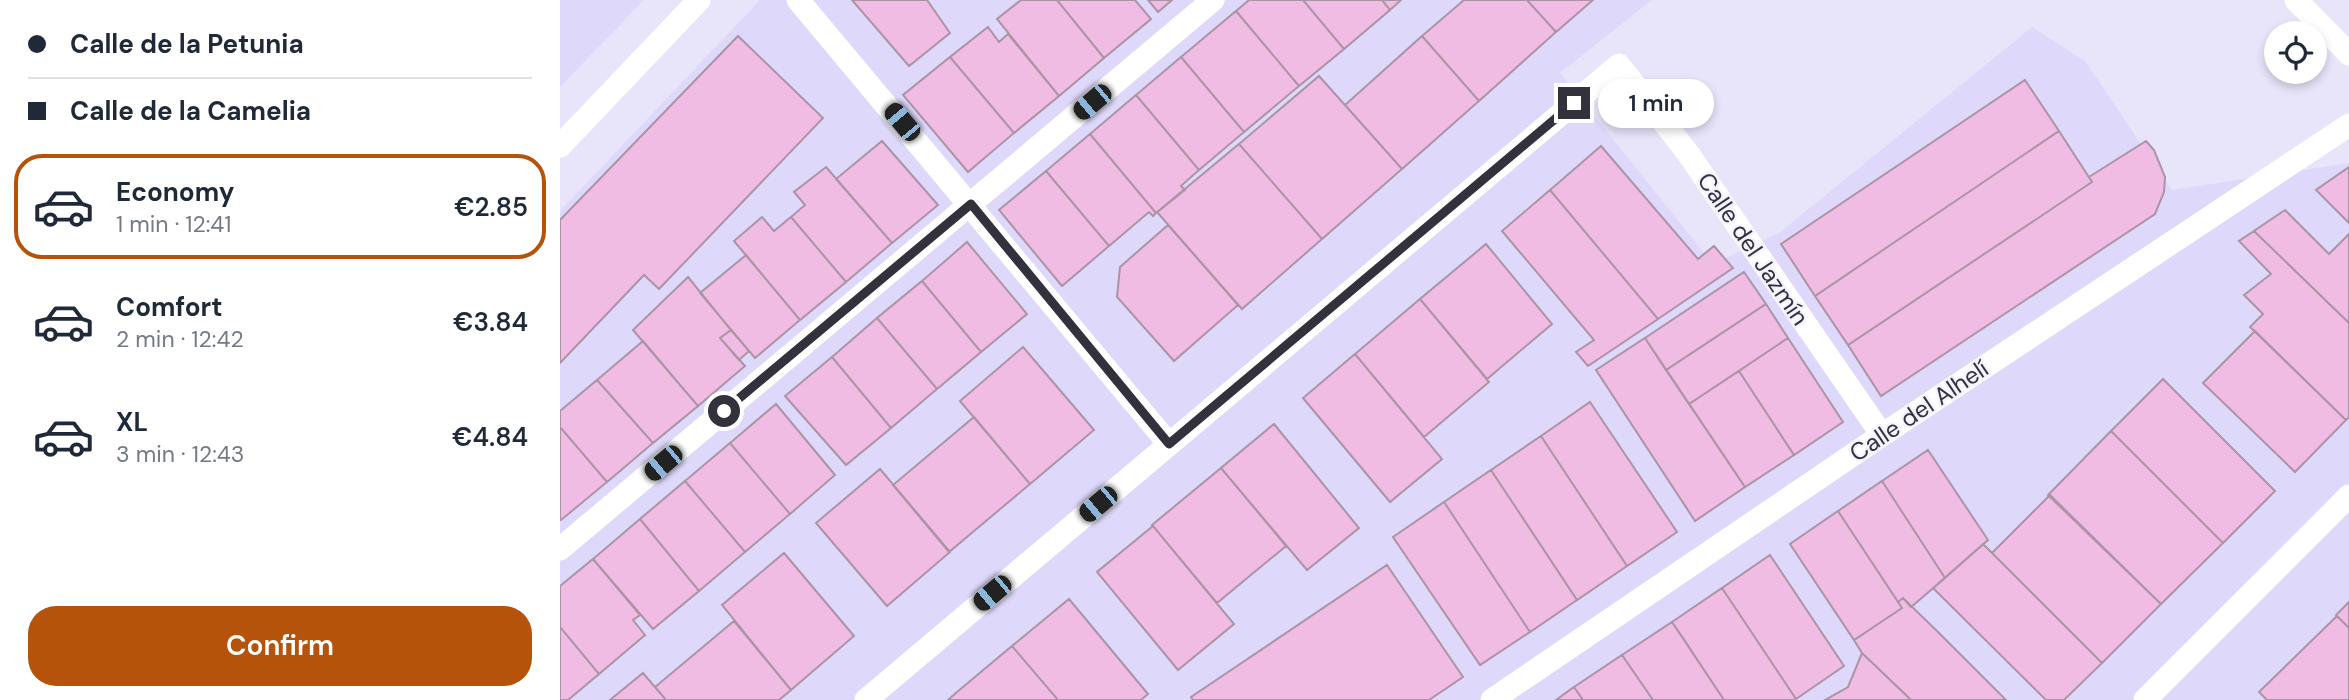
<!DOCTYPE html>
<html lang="en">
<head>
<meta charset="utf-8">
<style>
  :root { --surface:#fff; --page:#f6f6f7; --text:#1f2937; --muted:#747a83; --line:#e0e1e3; --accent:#b45309 }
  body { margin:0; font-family:"DM Sans",sans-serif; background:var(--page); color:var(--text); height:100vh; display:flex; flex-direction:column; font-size:26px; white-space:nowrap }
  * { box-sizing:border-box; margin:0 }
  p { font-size:23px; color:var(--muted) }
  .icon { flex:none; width:38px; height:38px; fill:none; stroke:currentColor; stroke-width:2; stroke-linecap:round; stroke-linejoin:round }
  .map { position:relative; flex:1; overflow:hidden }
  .details { display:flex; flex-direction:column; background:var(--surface); width:560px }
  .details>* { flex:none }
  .guide { display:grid; align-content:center; height:154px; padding:0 28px; background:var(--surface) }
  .controls { position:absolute; left:1704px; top:21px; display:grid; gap:14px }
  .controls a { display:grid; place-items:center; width:63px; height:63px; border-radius:50%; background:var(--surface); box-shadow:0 4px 10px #0003; font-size:35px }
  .end { position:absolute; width:32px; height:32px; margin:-16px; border:9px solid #33313c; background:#fff; box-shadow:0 0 0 4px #fff }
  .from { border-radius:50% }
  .bubble { position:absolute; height:49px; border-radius:24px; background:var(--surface); box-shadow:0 4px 10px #0003; font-size:23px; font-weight:600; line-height:49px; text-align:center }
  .car { position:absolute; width:21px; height:42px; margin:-21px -10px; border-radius:9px; box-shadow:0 0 5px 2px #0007; background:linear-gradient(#222 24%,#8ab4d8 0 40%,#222 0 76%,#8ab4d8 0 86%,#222 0) }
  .guide b { display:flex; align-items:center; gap:24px; height:66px; font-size:26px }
  .guide b+b { border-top:2px solid var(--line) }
  .guide i { width:18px; height:18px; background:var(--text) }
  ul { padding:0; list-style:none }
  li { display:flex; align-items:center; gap:21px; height:105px; margin:0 14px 10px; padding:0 14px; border:4px solid transparent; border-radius:28px }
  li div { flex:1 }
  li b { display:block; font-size:26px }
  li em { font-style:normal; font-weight:600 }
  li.selected { border-color:var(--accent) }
  li>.icon { width:63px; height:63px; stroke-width:1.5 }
  .cta { display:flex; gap:14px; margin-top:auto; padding:14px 28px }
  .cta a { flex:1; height:80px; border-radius:28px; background:var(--accent); color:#fff; font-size:28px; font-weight:600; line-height:80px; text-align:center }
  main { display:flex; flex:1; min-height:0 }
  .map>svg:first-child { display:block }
  .built { fill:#ded9fb }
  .building { fill:#f0bce4; stroke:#ac94a6; stroke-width:2 }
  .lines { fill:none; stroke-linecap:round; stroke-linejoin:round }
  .minor { stroke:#fff; stroke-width:23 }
  .route { stroke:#33313c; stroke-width:9 }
  .labels { text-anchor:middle; stroke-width:5; stroke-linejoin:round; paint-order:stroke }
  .street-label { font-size:24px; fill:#33313c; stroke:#f5f3ff }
</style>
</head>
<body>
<main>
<section class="details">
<div class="guide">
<b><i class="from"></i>Calle de la Petunia</b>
<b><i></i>Calle de la Camelia</b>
</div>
<ul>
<li class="selected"><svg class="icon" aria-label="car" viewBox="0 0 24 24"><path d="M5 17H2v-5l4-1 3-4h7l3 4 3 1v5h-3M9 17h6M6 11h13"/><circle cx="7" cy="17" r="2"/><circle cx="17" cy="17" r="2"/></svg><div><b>Economy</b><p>1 min · 12:41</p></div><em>€2.85</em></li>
<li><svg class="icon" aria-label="car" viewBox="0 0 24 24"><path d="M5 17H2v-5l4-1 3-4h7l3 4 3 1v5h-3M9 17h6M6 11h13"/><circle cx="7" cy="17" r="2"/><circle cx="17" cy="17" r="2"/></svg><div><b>Comfort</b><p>2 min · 12:42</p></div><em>€3.84</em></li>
<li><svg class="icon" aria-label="car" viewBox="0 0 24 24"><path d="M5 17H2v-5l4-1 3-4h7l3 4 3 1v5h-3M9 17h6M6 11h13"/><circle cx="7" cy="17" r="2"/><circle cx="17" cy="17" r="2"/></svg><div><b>XL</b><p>3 min · 12:43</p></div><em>€4.84</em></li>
</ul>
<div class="cta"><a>Confirm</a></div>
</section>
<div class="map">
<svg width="1789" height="700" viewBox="0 0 1789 700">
  <rect width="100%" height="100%" fill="#e8e5fb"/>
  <path class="built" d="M0 0H84L0 87Z
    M200 0H1092L1000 73 1153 264 1219 233 1472 27 1525 61 1612 190 1789 163V700H0V211Z"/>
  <path class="building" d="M292 0H367L390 33 349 66Z
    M461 0H497L544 58 499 96 437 19Z
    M497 0H575L591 19 544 58Z
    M588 0H612L598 12Z
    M689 0H743L784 49 739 86 676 11Z
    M743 0H822L830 10 784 49Z
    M822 0H841L830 10Z
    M904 0H967L996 32 919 101 862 36Z
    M967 0H1033L996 32Z
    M676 11 739 86 684 132 621 57Z
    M428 27 439 42 448 34 499 96 454 133 390 57Z
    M178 36 263 118 99 289 84 275 0 363V220Z
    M862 36 919 101 842 169 785 105Z
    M390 57 454 133 408 172 343 95Z
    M621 57 684 132 639 170 576 95Z
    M759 76 842 169 762 239 679 144Z
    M1465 80 1499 131 1255 296 1221 244Z
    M576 95 639 170 621 186 625 190 596 213 530 134Z
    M1499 131 1532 182 1288 345 1255 296Z
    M530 134 596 213 593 216 589 212 549 246 486 171Z
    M322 141 378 205 332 243 276 179Z
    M1586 141 1594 150 1605 177 1604 192 1595 214 1321 396 1288 345 1532 182 1529 177Z
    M679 144 762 239 682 309 597 212Z
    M1041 146 1138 259 1154 246 1173 268 1098 319 990 190Z
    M266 167 332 243 286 282 231 217 245 205 234 192Z
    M1789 167V223L1756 190Z
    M486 171 549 246 502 286 439 210Z
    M990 190 1098 319 1028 366 1016 352 1034 340 942 231Z
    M1725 210 1769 254 1789 234V323L1694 231Z
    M202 217 214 231 231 217 286 282 240 320 174 241Z
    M608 225 678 305 614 361 557 297 560 267Z
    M1694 231 1789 323V417L1786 420 1690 327 1703 314 1684 295 1711 274 1679 241Z
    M407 242 467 314 421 352 362 281Z
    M926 244 992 324 927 379 860 299Z
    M186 255 240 320 195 358 140 293Z
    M1184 272 1206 304 1106 370 1085 338Z
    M128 277 171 330 160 338 185 366 138 406 73 330Z
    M362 281 421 352 377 389 317 318Z
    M860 299 929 382 864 437 795 354Z
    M1206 304 1228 338 1129 404 1106 370Z
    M317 318 377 389 331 428 272 357Z
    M171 330 189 351 179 360 160 338Z
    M1695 331 1786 420 1735 472 1643 383Z
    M1085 338 1185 487 1135 521 1036 370Z
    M1228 338 1283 422 1234 455 1179 371Z
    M83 341 138 406 93 443 37 380Z
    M463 347 534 430 470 484 400 401Z
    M795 354 882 459 830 502 743 398Z
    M272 357 331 428 286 465 225 396Z
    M1179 371 1234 455 1185 487 1129 404Z
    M1603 379 1715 491 1663 543 1551 431Z
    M37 380 93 443 47 482 0 427V411Z
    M1030 402 1117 532 1067 566 981 436Z
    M216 404 275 475 230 514 170 443Z
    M414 417 470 484 389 552 333 485Z
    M714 424 799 528 747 570 661 468Z
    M0 427 47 482 1 520 0 519Z
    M1551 431 1663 543 1601 604 1488 495Z
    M981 436 1067 566 1017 600 931 470Z
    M170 443 230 514 185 552 125 481Z
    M1368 450 1428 540 1385 578 1322 481Z
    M661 468 726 546 657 603 592 525Z
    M320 469 390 552 327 606 256 523Z
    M931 470 1017 600 970 632 884 502Z
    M125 481 185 552 139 591 80 519Z
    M1322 481 1385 578 1351 607 1343 598 1338 602 1278 511Z
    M1490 495 1601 604 1542 663 1432 553Z
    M884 502 970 632 920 665 833 537Z
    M1278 511 1342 608 1294 640 1230 544Z
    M80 519 139 591 93 629 33 559Z
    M593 526 674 624 618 670 537 572Z
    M1423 544 1542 663 1504 700H1486L1373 588Z
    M224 553 294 636 231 690 162 605Z
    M1210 555 1284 666 1236 699 1162 588Z
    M33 559 80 615 73 620 85 635 39 674 0 627V586Z
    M827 565 903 677 869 700H633L631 697Z
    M1162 588 1236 699 1234 700H1164L1112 622Z
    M1343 598 1379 633 1446 700H1351L1302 653 1294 640 1342 608 1338 602Z
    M509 599 588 694 581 700H498L452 646Z
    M1789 602V628L1776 615Z
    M1777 616 1789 628V700H1707L1699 692Z
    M174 621 231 690 219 700H106L95 687Z
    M1112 622 1123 638 1164 700H1093L1062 655Z
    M0 627 39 674 8 700H0Z
    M452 646 498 700H388L397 692Z
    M1302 653 1345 694 1351 700H1265L1288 687Z
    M1062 655 1093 700H1023L1014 687Z
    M83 673 106 700H50Z
    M1014 687 1023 700H996Z"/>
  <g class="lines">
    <path class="minor" d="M238 0 609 444
      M1736 0 1789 54
      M0 146 139 0
      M0 549 653 0
      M306 700 1059 65 1127 152 1322 435
      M932 700 1322 435 1789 125
      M1585 700 1789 496"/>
  </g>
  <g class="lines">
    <path class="route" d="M164 411 411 204 609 444 1014 103"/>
  </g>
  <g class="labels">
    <g class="street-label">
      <text transform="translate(1193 249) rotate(56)" y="8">Calle del Jazmín</text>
      <text transform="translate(1359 411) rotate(-34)" y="8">Calle del Alhelí</text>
    </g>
  </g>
</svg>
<div class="controls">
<a><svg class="icon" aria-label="locate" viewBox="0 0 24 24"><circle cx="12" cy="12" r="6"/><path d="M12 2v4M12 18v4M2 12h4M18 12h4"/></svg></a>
</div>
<i class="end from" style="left:164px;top:411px"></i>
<i class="end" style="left:1014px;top:103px"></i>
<div class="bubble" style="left:1038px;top:79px;width:116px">1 min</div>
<i class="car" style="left:532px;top:102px;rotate:230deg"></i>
<i class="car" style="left:342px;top:122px;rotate:320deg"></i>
<i class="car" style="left:103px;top:463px;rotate:230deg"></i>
<i class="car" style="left:538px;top:504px;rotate:230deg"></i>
<i class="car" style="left:432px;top:593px;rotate:230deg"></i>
</div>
</main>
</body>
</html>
